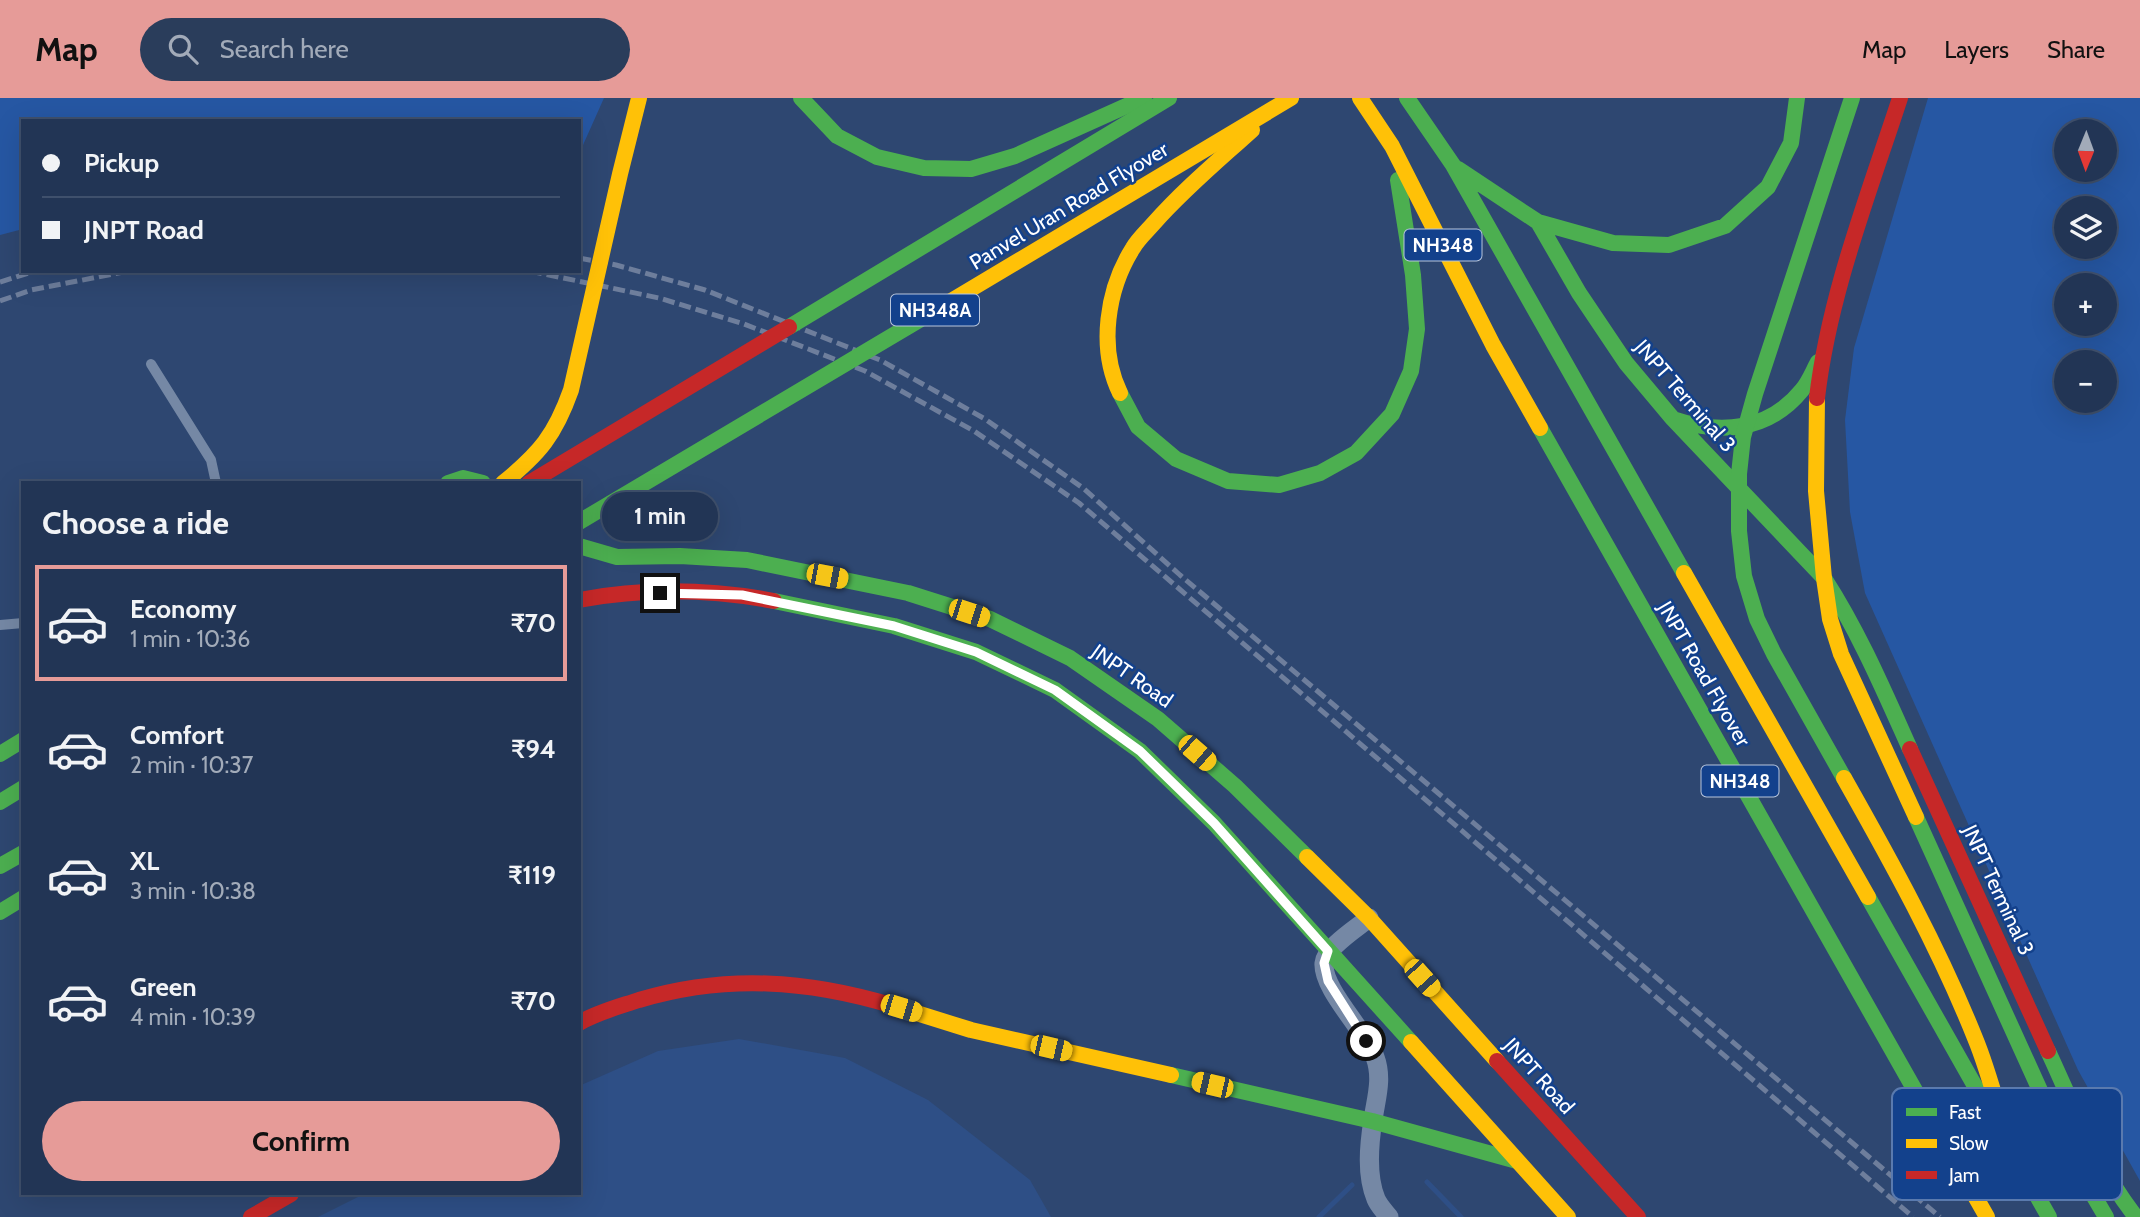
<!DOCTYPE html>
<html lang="en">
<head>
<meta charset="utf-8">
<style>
  :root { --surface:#223555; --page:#2a3d5b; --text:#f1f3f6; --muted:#a2abb9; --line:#3f506c; --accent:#e69b98 }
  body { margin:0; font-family:Cabin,sans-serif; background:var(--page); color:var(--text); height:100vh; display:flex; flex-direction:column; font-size:26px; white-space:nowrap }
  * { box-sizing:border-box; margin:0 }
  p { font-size:23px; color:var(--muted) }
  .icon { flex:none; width:38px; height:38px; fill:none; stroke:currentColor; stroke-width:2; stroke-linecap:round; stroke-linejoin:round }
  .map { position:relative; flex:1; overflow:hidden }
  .panel { position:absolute; left:21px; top:383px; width:560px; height:714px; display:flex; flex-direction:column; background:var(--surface); border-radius:0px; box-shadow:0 7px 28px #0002,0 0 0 2px var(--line) }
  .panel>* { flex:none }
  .top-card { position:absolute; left:21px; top:21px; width:560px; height:154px; border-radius:0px; box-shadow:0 7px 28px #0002,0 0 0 2px var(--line); display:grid; align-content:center; height:154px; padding:0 21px; background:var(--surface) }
  .needle { width:46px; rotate:181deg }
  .buttons { position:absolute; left:2054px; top:21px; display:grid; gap:14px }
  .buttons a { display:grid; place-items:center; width:63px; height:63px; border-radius:50%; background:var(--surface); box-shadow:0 7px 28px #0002,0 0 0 2px var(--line); font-size:35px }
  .end { position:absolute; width:32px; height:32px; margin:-16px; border:9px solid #fff; background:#111; box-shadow:0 0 0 4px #111 }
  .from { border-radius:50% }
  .bubble { position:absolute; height:49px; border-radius:24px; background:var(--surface); box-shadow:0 7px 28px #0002,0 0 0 2px var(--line); font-size:23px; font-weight:800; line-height:49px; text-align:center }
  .car { position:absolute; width:21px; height:42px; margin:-21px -10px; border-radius:9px; box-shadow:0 0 5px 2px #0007; background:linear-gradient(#f5c518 24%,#345 0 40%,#f5c518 0 76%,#345 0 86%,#f5c518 0) }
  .top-card b { display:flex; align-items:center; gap:24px; height:66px; font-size:26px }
  .top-card b+b { border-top:2px solid var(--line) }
  .top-card i { width:18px; height:18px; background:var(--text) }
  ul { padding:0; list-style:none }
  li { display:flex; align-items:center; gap:21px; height:116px; margin:0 14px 10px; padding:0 7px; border:4px solid transparent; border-radius:0px }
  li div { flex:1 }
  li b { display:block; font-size:26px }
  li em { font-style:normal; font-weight:800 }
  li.current { border-color:var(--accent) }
  li>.icon { width:63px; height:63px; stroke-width:1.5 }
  h2 { padding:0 21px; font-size:32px; line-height:84px }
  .primary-button { display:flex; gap:14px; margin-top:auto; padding:14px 21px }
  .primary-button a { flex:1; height:80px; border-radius:42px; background:var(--accent); color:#111; font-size:28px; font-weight:800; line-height:80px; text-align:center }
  header { display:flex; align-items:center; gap:42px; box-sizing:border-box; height:98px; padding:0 35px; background:var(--accent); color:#111 }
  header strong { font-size:33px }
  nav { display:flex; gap:38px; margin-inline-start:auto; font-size:24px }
  .search { width:490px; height:63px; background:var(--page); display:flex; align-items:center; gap:18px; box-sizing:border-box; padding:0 24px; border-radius:38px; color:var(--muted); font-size:26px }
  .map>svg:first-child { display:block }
  .green { fill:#2657a3; fill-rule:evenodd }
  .water { fill:#2e4f86 }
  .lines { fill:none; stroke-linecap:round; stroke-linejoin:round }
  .stream { stroke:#2e4f86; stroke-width:5 }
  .lane { stroke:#7588a5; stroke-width:10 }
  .street { stroke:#7588a5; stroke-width:19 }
  .fast { stroke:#4caf50; stroke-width:16 }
  .slow { stroke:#ffc107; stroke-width:16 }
  .jam { stroke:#c62828; stroke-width:16 }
  .rail { stroke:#6e7e9c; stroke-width:5; stroke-dasharray:12 5; stroke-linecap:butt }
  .fast-bridge { stroke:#4caf50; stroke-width:16 }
  .slow-bridge { stroke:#ffc107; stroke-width:16 }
  .jam-bridge { stroke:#c62828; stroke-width:16 }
  .route { stroke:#fff; stroke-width:9 }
  .labels { text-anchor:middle; stroke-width:5; stroke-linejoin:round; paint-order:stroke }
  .shield { fill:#13418c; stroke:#b8c6dc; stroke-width:2 }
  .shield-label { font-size:19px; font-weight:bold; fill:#fff }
  .street-label { font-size:21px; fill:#fff; stroke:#13418c }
  .key { fill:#13418c; stroke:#5a7aae; stroke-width:2 }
  .key-label { font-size:19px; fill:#fff }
</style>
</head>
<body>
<header>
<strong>Map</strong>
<div class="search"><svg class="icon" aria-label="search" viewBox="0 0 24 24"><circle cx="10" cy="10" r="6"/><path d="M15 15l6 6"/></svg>Search here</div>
<nav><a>Map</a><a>Layers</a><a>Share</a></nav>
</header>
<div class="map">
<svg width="2140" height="1119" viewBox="0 0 2140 1119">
  <rect width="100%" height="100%" fill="#2e4771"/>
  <path class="green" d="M0 0H604L579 56V23H23V131L0 137Z
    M1928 0H2140V1083L2078 972 1865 495 1850 414 1845 322 1854 250ZM2067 33H2105V72H2067ZM2067 110H2105V149H2067ZM2067 187H2105V226H2067ZM2067 264H2105V303H2067Z"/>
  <path class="water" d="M739 941 845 960 928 1002 1030 1082 1051 1119H318L364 1096H579V988L658 953Z"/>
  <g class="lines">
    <path class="stream" d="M1427 1084 1461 1119
      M1319 1119 1352 1087"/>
    <path class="lane" d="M151 266 211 362 216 385
      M0 527 23 525"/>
    <path class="street" d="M1369 820C1357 830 1325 850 1324 865 1322 891 1365 932 1375 959 1383 981 1376 1000 1373 1022 1369 1047 1366 1077 1376 1101 1379 1108 1385 1114 1389 1119"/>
    <path class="fast" d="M801 0 837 38 877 59 924 70 971 71 1015 58 1144 0
      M1407 0 1453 67 1684 475
      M1458 71 1538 124 1613 145 1669 147 1725 128 1768 89 1791 45 1797 0
      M1538 124 1579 195 1626 265 1673 321 1824 480C1859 534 1884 593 1910 651
      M1120 295 1138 329 1176 361 1228 383 1279 387 1320 375 1356 355 1392 316 1411 273 1417 231 1413 177 1398 82
      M1673 321C1720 337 1769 333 1802 292 1809 284 1813 273 1818 264
      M1540 330 1934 1026
      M448 385 463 380 483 385
      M579 448 617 459 680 458 747 462 908 495 990 521 1070 560 1158 621 1235 688 1307 759
      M774 503 894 528 976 554 1055 592 1140 653 1214 725 1411 944
      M0 656 23 642
      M0 704 23 690
      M1916 719 2053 1021 2079 1073 2106 1119
      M0 768 23 755
      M1868 799 2049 1119
      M0 814 23 800
      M2048 953C2074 1009 2097 1070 2136 1119
      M1171 977 1372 1023 1517 1063"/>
    <path class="slow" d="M1360 0 1392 48 1493 247 1540 330
      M1120 295C1098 250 1107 191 1133 150 1138 141 1147 133 1154 125 1184 91 1219 62 1252 32
      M1817 300 1816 393 1824 480 1830 521 1841 556 1916 719
      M1684 475 1868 799
      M1307 759 1369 820 1497 963
      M894 908 971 932 1171 977
      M1411 944 1568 1119
      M1934 1026 1987 1119"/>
    <path class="jam" d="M1817 300C1829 197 1868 98 1900 0
      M579 502C643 490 710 491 774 503
      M1910 651 2048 953
      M579 925C598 914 618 909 639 902 726 876 808 882 894 908
      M1497 963 1638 1119
      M251 1119 291 1096"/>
    <path class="rail" d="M579 160 616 167 705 192 880 262 985 321 1083 390 1180 477 1940 1119
      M530 173 659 200 744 226 865 273 974 333 1079 405 1913 1119
      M0 184 35 173
      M0 203 31 192 129 173"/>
    <path class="fast-bridge" d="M789 229 1169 0
      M579 424 941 209
      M1844 680 1774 556 1757 521 1744 478 1739 433V376L1743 339 1755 296 1852 0"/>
    <path class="slow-bridge" d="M941 209 1291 0
      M503 385C540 355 555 337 571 292L620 76 639 0
      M1844 680C1892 765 1939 850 1975 940 1990 976 1999 1016 2011 1053"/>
    <path class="jam-bridge" d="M529 385 789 229"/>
  </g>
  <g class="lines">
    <path class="route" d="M660 495 742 497 894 528 976 554 1055 592 1140 653 1214 725 1328 853 1324 865 1328 883 1366 943"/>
  </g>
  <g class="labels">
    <g class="shield">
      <rect x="1404.5" y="131.5" width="77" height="31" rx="5"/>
      <rect x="891" y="196.5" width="88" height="31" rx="5"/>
      <rect x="1701.5" y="667.5" width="77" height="31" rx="5"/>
    </g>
    <g class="shield-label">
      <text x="1443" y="154">NH348</text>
      <text x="935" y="219">NH348A</text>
      <text x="1740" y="690">NH348</text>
    </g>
    <g class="street-label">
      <text transform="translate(1069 108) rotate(-31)" y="7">Panvel Uran Road Flyover</text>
      <text transform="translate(1685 298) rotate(49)" y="7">JNPT Terminal 3</text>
      <text transform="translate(1704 576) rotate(60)" y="7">JNPT Road Flyover</text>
      <text transform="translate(1132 578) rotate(35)" y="7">JNPT Road</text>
      <text transform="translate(1998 792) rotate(65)" y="7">JNPT Terminal 3</text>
      <text transform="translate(1539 978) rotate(48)" y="7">JNPT Road</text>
    </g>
  </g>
  <rect x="1892" y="990" width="230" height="112" rx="10" class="key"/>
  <rect x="1906" y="1010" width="31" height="8" fill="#4caf50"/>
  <rect x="1906" y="1041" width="31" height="9" fill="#ffc107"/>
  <rect x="1906" y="1073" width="31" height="8" fill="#c62828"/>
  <g class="key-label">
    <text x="1949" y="1021">Fast</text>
    <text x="1949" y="1052">Slow</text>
    <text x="1949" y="1084">Jam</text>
  </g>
</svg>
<div class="buttons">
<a><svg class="needle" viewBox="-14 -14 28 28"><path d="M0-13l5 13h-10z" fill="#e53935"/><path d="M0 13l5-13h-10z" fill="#a2abb9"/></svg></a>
<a><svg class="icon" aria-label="layers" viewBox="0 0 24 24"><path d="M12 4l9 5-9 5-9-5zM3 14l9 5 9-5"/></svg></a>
<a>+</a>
<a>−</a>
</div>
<i class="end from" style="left:1366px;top:943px"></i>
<i class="end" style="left:660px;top:495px"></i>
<div class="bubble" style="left:602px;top:394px;width:116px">1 min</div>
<i class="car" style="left:827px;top:478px;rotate:101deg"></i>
<i class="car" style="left:969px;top:515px;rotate:108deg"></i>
<i class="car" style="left:1197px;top:655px;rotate:131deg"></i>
<i class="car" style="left:1422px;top:880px;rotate:138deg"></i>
<i class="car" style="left:901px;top:910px;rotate:107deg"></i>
<i class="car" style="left:1051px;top:950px;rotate:103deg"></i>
<i class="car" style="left:1212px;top:987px;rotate:283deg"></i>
<div class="top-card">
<b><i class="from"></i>Pickup</b>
<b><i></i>JNPT Road</b>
</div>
<section class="panel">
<h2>Choose a ride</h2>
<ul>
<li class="current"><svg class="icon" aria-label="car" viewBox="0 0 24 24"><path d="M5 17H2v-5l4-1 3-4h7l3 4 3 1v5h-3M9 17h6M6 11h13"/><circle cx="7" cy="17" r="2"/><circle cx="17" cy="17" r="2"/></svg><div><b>Economy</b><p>1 min · 10:36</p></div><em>₹70</em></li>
<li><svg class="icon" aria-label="car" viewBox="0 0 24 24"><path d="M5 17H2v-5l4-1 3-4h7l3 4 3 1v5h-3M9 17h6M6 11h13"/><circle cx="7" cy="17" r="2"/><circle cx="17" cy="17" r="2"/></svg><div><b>Comfort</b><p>2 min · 10:37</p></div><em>₹94</em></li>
<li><svg class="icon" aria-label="car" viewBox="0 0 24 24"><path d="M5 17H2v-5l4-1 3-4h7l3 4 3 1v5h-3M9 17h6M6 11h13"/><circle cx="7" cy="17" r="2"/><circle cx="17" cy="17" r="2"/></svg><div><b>XL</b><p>3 min · 10:38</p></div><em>₹119</em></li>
<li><svg class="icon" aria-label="car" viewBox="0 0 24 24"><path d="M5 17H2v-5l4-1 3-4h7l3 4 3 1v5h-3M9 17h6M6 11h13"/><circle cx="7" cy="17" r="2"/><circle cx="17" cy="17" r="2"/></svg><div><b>Green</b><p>4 min · 10:39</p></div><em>₹70</em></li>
</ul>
<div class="primary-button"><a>Confirm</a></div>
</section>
</div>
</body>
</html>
